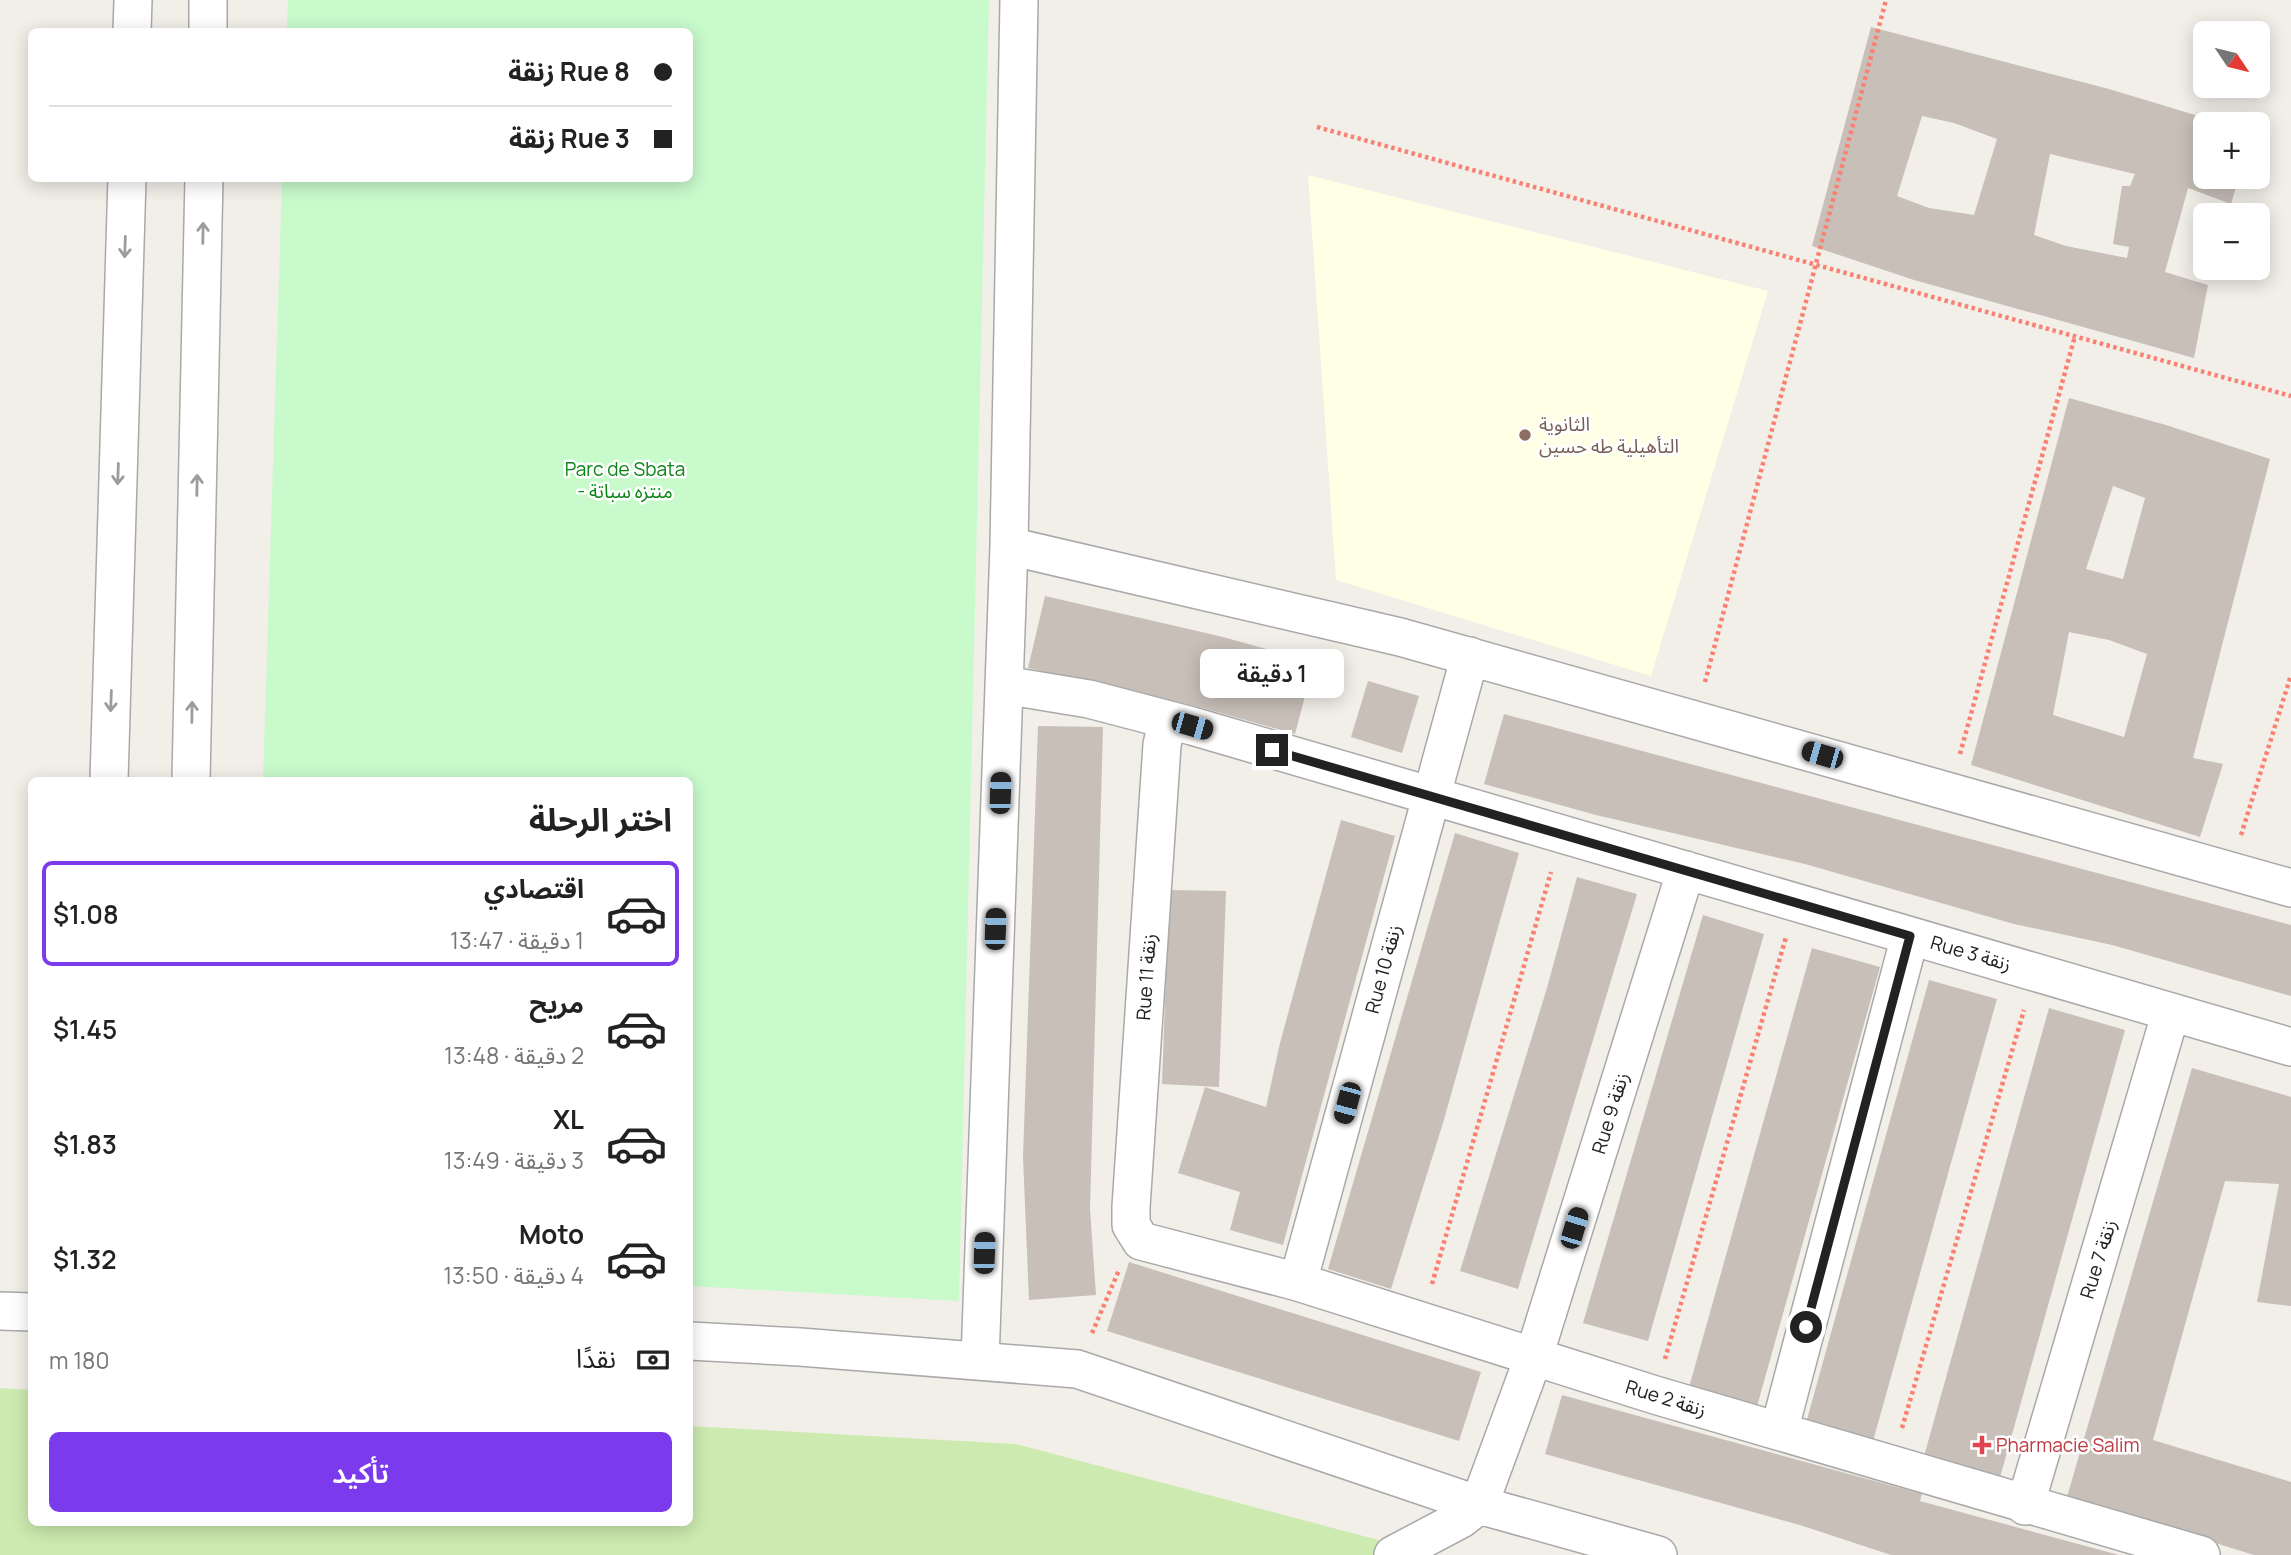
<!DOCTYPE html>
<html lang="ar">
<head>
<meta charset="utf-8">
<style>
  :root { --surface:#fff; --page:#f2f2f2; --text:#222; --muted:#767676; --line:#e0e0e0; --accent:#7c3aed }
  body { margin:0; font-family:Manrope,"Noto Sans Arabic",sans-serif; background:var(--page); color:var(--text); direction:rtl; height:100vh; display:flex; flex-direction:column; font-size:26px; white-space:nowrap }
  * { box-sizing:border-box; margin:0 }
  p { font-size:23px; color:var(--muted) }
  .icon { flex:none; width:38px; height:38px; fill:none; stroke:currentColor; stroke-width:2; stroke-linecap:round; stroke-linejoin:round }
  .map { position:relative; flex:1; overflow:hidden; direction:ltr }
  .drawer { position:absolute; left:28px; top:777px; width:665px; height:749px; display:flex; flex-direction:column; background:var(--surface); border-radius:10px; box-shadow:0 4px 18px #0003; direction:rtl }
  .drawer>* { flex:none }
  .banner { position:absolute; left:28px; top:28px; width:665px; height:154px; border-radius:10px; box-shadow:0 4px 18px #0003; direction:rtl; display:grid; align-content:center; height:154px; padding:0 21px; background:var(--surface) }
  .needle { width:46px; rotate:125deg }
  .tools { position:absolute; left:2193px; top:21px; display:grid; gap:14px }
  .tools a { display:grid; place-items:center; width:77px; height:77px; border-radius:10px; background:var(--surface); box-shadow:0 4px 18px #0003; font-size:35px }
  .end { position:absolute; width:32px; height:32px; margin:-16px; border:9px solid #222; background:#fff; box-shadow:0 0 0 4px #fff }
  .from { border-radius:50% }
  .bubble { position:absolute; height:49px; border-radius:10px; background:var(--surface); box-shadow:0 4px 18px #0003; font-size:23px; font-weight:600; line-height:49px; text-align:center; direction:rtl }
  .car { position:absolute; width:21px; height:42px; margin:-21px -10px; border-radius:9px; box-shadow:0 0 5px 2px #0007; background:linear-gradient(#222 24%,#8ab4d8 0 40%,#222 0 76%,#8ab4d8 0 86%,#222 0) }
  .banner b { display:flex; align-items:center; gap:24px; height:66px; font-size:26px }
  .banner b+b { border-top:2px solid var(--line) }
  .banner i { width:18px; height:18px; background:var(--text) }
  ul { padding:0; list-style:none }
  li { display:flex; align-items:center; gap:21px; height:105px; margin:0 14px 10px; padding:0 7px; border:4px solid transparent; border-radius:10px }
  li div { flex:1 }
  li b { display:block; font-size:26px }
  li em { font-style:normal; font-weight:600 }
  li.current { border-color:var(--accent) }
  li>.icon { width:63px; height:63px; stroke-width:1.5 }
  h2 { padding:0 21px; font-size:32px; line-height:84px }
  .pay { display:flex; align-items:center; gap:18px; height:77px; padding:0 21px; font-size:26px }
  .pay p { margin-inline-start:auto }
  .action { display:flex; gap:14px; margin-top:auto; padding:14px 21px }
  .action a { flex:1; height:80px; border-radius:10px; background:var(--accent); color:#fff; font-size:28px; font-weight:600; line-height:80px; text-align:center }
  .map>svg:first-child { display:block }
  .education { fill:#ffffe5 }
  .grass { fill:#cdebb0 }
  .park { fill:#c8facc }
  .building { fill:#c7bfb8; fill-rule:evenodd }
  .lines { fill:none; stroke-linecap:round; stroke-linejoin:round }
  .minor-casing { stroke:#a9a9a9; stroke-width:40 }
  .path { stroke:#fa8072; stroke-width:4.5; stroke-dasharray:3.5 3.5; stroke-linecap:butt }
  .minor { stroke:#fff; stroke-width:37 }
  .oneway { stroke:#9c9c9c }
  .route { stroke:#222; stroke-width:9 }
  .education-dot { fill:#8d6e63; stroke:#fff; stroke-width:2.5 }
  .health-dot { fill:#e0444e; stroke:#fff; stroke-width:2.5 }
  .labels { text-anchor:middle; stroke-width:5; stroke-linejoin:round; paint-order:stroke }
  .education-label { font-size:19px; fill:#785e54; stroke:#fff; text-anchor:start }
  .park-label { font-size:19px; fill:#0c8416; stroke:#fff }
  .street-label { font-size:19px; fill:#222; stroke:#fff }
  .health-label { font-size:19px; fill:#be3a42; stroke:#fff; text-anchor:start }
</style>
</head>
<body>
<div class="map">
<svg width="2291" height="1555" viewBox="0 0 2291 1555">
  <rect width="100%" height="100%" fill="#f2efe9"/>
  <path class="education" d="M1308 175 1768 291 1651 676 1336 580Z"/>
  <path class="grass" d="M0 1388 31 1390 32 1522H690V1426L1016 1444 1435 1555H0Z"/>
  <path class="park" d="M288 0H989L959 1301 690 1286V780H263L282 179 690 178V32L287 31Z"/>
  <path class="building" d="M1871 27 2109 89 2225 124H2205V177H2239L2231 204 2188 188 2165 272 2208 285 2194 358 1914 280 1812 246ZM1922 116 1954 123 1997 139 1974 215 1929 208 1897 196ZM2050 154 2135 174 2130 186H2122L2113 244 2129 247 2127 258 2066 246 2034 235Z
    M2069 398 2166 425 2270 459 2193 758 2223 764 2200 837 1971 765ZM2113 486 2145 498 2123 579 2086 569ZM2069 632 2109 640 2147 654 2124 737 2053 715Z
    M1045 596 1219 636 1314 662 1295 734 1203 708 1028 668Z
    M1368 681 1419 696 1402 753 1351 737Z
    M1504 714 2291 925V996L2112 945 2014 924 1805 864 1596 815 1484 784Z
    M1038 726 1103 727 1090 1209 1096 1295 1029 1300 1023 1157Z
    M1341 820 1395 836 1283 1245 1230 1230 1240 1192 1178 1173 1205 1087 1266 1107 1280 1043Z
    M1455 833 1519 853 1443 1123 1391 1289 1328 1269Z
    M1577 877 1637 894 1518 1289 1460 1271 1547 988Z
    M1169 890 1226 891 1219 1087 1162 1084Z
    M1703 915 1764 934 1648 1341 1583 1323Z
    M1812 948 1880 967 1756 1410 1688 1391Z
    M1929 980 1997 999 1873 1441 1806 1423Z
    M2049 1008 2125 1030 1999 1481 1923 1460Z
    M2192 1068 2291 1097V1306L2257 1302 2279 1184 2225 1181 2153 1440 2291 1482V1555H2254L2067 1497Z
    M1129 1262 1481 1372 1459 1441 1107 1331Z
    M1562 1395 1922 1494 1920 1501 2119 1555H1891L1803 1526 1545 1454Z"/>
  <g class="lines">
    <defs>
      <path id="minor" d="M132 32 133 0
        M208 32V0
        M1009 546 1400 637 2291 888
        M1004 685 1089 699 1192 726 2291 1047
        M1167 721 1162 745 1131 1207V1225L1141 1241 1298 1282 1655 1395 2201 1555
        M109 780 127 178
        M191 780 204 178
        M1298 1282 1470 656
        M0 1311 32 1312
        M690 1341 800 1347 1077 1369 1479 1505 1658 1555
        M980 1361 1009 546 1019 0
        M1779 1431 1910 936
        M2025 1506 2171 1012
        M1393 1555 1461 1519 1479 1505 1534 1356 1686 870"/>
    </defs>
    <use href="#minor" class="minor-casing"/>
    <path class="path" d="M1317 127 2291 396
      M1705 682 1886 0
      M1960 754 2075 336
      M2241 835 2291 675
      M1432 1284 1551 872
      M1092 1333 1119 1270
      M1665 1359 1786 937
      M1902 1428 2024 1010"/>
    <use href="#minor" class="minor"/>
  </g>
  <defs><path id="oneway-shaft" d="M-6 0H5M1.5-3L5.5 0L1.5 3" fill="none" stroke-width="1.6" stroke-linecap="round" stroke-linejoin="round" transform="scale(1.75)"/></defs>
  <g class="oneway">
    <use href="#oneway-shaft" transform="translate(203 233) rotate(-89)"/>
    <use href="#oneway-shaft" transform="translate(125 247) rotate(92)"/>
    <use href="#oneway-shaft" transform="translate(118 474) rotate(92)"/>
    <use href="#oneway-shaft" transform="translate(197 485) rotate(-89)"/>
    <use href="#oneway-shaft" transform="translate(111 701) rotate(92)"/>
    <use href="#oneway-shaft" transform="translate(192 712) rotate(-89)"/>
  </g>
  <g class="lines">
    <path class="route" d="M1272 750 1910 936 1806 1327"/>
  </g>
  <circle class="education-dot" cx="1525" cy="435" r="7"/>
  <path class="health-dot" d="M1978.5 1434.5h7v7h7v7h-7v7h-7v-7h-7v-7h7z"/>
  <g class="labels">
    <g class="education-label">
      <text x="1539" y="431">الثانوية<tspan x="1539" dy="22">التأهيلية طه حسين</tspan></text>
    </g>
    <g class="park-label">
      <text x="625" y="476">Parc de Sbata<tspan x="625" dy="22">- منتزه سباتة</tspan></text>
    </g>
    <g class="street-label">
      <text transform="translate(1971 953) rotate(16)" y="7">Rue 3 زنقة</text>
      <text transform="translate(1383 969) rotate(-75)" y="7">Rue 10 زنقة</text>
      <text transform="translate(1146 977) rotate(-86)" y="7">Rue 11 زنقة</text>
      <text transform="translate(1610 1113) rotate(-73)" y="7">Rue 9 زنقة</text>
      <text transform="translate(2098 1259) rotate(-73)" y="7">Rue 7 زنقة</text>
      <text transform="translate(1666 1398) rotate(17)" y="7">Rue 2 زنقة</text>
    </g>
    <g class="health-label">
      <text x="1996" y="1452">Pharmacie Salim</text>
    </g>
  </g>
</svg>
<div class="tools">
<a><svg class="needle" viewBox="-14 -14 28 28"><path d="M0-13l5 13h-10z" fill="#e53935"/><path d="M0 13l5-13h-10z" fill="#767676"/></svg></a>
<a>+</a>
<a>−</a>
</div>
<i class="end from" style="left:1806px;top:1327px"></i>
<i class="end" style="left:1272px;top:750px"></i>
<div class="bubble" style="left:1200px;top:649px;width:144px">1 دقيقة</div>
<i class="car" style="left:1192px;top:726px;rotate:106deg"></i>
<i class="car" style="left:1822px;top:755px;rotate:286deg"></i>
<i class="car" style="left:1000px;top:793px;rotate:2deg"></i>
<i class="car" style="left:995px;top:929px;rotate:2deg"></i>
<i class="car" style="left:1347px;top:1103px;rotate:195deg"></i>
<i class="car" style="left:1574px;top:1228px;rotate:17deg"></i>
<i class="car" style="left:984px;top:1253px;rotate:2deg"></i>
<div class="banner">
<b><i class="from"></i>Rue 8 زنقة</b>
<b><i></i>Rue 3 زنقة</b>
</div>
<section class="drawer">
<h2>اختر الرحلة</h2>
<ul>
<li class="current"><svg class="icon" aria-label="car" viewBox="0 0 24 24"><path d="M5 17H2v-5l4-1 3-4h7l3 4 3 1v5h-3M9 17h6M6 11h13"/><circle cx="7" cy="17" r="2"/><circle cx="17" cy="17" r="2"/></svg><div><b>اقتصادي</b><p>1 دقيقة · 13:47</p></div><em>$1.08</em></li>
<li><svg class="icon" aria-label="car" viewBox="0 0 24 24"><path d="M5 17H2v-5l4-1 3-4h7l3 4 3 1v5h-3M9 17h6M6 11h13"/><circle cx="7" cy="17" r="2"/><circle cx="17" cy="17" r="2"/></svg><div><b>مريح</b><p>2 دقيقة · 13:48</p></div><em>$1.45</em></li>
<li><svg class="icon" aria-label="car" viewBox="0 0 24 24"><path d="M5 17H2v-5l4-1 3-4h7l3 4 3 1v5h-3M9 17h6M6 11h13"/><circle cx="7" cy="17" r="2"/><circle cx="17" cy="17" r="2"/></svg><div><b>XL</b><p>3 دقيقة · 13:49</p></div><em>$1.83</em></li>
<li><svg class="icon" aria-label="car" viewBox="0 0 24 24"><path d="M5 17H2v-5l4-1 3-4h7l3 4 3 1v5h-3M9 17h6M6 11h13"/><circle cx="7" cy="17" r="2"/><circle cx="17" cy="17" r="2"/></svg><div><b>Moto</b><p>4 دقيقة · 13:50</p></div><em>$1.32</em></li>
</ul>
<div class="pay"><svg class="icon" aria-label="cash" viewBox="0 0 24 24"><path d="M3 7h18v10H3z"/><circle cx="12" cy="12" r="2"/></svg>نقدًا<p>180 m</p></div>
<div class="action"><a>تأكيد</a></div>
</section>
</div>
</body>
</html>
